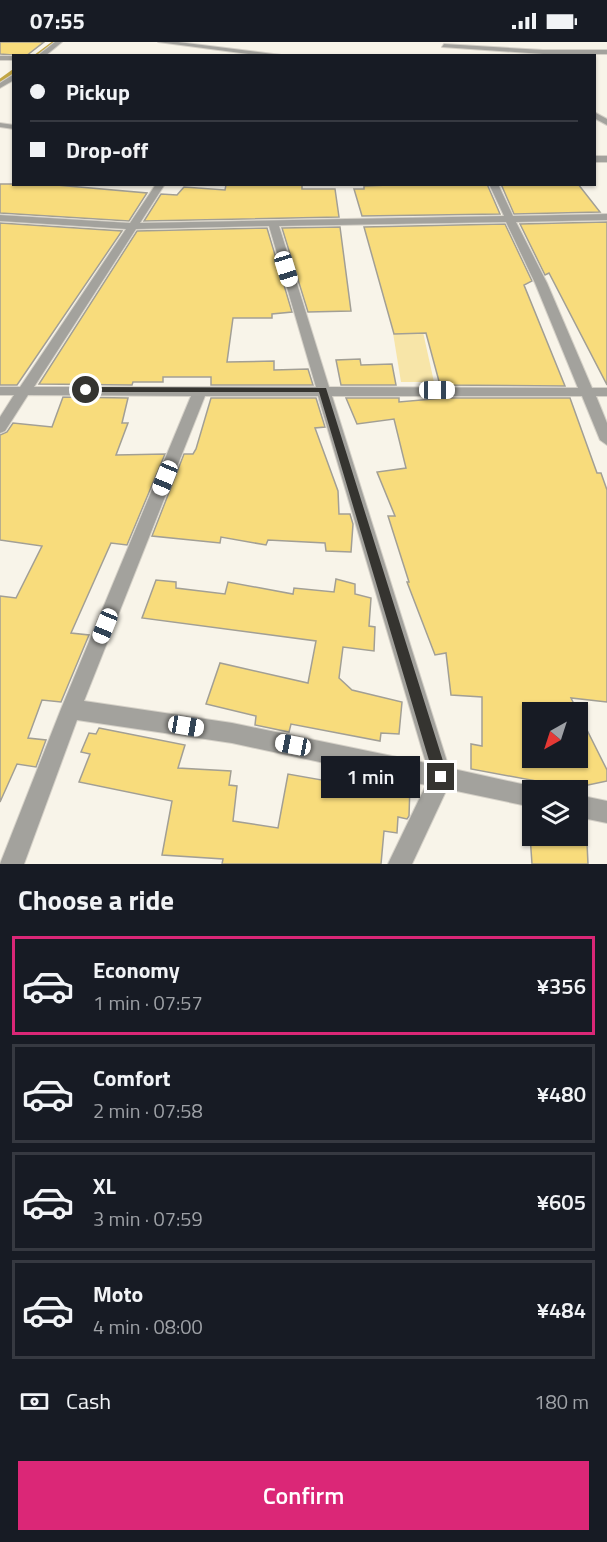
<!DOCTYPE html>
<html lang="en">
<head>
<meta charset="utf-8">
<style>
  :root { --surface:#171b24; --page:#20242c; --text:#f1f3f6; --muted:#9ea1a6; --line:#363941; --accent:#db2777 }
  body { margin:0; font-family:"Titillium Web",sans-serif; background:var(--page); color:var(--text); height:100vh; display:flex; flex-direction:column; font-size:22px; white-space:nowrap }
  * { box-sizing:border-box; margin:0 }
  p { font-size:20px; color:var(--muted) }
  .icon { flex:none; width:33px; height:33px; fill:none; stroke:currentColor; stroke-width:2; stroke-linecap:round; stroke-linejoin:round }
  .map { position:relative; height:822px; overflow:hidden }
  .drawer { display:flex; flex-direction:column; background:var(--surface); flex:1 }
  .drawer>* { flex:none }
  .top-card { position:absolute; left:12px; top:12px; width:584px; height:132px; border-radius:0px; box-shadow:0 2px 4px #0004; display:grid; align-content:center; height:132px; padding:0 18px; background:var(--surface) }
  .needle { width:39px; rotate:219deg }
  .controls { position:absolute; left:522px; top:660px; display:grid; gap:12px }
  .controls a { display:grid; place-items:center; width:66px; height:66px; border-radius:0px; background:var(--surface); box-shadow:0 2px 4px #0004; font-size:30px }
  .end { position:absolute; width:27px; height:27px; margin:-14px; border:8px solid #353430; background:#fff; box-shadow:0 0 0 3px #fff }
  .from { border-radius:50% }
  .bubble { position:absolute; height:42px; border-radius:0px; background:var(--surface); box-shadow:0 2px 4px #0004; font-size:20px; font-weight:600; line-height:42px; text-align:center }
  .car { position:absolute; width:18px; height:36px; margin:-18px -9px; border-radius:8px; box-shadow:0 0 4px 2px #0007; background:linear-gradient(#fff 24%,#345 0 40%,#fff 0 76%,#345 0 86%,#fff 0) }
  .top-card b { display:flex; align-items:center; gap:21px; height:57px; font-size:22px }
  .top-card b+b { border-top:2px solid var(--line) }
  .top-card i { width:15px; height:15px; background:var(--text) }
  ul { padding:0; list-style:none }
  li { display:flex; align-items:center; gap:18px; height:99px; margin:0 12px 9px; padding:0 6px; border:3px solid var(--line); border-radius:0px }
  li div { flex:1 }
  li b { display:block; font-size:22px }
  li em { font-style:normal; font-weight:600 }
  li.active { border-color:var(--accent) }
  li>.icon { width:54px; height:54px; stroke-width:1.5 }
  h2 { padding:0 18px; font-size:27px; line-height:72px }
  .pay { display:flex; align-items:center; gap:15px; height:66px; padding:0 18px; font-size:22px }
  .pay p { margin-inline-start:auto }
  .button { display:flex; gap:12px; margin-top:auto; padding:12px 18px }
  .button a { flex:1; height:69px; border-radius:0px; background:var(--accent); color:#fff; font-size:24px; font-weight:600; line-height:69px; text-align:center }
  .status { display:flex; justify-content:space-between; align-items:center; height:42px; padding:0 30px; background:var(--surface); direction:ltr }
  .status svg { height:16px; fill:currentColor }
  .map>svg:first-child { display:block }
  .green { fill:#f7e5a8 }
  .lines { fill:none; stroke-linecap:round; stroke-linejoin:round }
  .stream { stroke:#c2a645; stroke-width:4 }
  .building { fill:#f8dc7c; stroke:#a29f95; stroke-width:1.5; fill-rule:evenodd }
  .minor-casing { stroke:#d5d1c8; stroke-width:2 }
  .minor { fill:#a3a29d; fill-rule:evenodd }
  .route { fill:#353430 }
</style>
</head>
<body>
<div class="status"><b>07:55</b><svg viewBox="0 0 49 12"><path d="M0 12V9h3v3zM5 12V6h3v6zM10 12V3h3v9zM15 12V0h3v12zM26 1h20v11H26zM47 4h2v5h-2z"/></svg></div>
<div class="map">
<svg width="607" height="822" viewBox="0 0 607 822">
  <rect width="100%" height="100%" fill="#f8f4e9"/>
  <path class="green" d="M423 290 434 340H401L393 291Z"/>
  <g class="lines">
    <path class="stream" d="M36 14 55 0
      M0 39 14 29"/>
  </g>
  <path class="building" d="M0 0H44L26 14 0 12Z
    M0 142H45L147 151 129 179 0 171Z
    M414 142H487L500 172 362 174 354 147H364V144Z
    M501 142H578L600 170 514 172Z
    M226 143H302V147H335L339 175 144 179 161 152 177 153 184 145 225 148Z
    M607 180V343L549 231 545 233 520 182Z
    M0 181 122 189 17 343H0Z
    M505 182 532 239 524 243 565 344 440 343 426 291 394 292 364 185Z
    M340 185 351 269 308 270 282 186Z
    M267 186 292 270 272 272V276H233L227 320 274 319V328L308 327 313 343H211V335H163V340H133L132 343 39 342 137 189Z
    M360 317 361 323 392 322 396 343H341L336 318Z
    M63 355 128 356 122 381H128L116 413 165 412 127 503 111 501 71 591 89 593 61 660 42 658 28 696 46 698 36 725 17 722 0 760V554L16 556 42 504 0 498V393L7 390 13 381 52 385Z
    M211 356H316L325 385 315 386 338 449 339 472H350L353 482 351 510 326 509 325 501 268 498 266 503 221 495 220 501 152 494 184 412H193L196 407Z
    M346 356H399V360L444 356H570L597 431H601L607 448V660L571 656 607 728V739L574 746 471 727V702L482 704V655L451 653 446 611 435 613 407 540H409L388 474H395L377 430 406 426 394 377 357 382ZM532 669 578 670V716H532Z
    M336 537 355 542V552L371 556 369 584 375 585 374 609 343 605 339 636 352 648 402 660 399 692 381 691 380 699 291 682 289 690 255 683 256 674 206 662 220 621 308 641 316 599 142 576 156 538 176 540V546L225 552 228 540 293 552 294 546 334 550Z
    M99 686 185 703 178 726 231 729 229 743 237 744 233 779 278 786 288 732 327 739 329 728 410 743 409 774 407 777 398 775 397 791 384 789 381 822H222L223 817 162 813 172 759 79 740 90 712 81 710 89 691 96 692Z
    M530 793 587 801 588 822H532Z"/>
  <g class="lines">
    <defs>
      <path id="minor" d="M55 0H62L45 14H37Z
        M158 0H178L289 14H264Z
        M444 2 543 8H607V12H543L442 5Z
        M0 14H14V18H0Z
        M14 32V38L0 46V41Z
        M594 70 607 77V83L594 76Z
        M0 81 14 83V87L0 85Z
        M594 114H607V120H594Z
        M156 142H165L140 181 504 174 489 142H498L513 174 607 172V178L516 180 547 241 592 346H607V354H596L607 381V403L600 398 582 354H332L449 726 540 746 541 748H532V765L447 747 412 822H388L426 743 232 701 77 678 24 822H0L61 667 191 354 28 353 5 389 0 391V375L14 353H0V345H20L126 187 0 179V173L130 181ZM506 180 535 241 578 346 329 345 279 184ZM269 184 316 345H34L136 187ZM205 354H318L426 721 232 681 84 659Z
        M578 753 607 759V781L578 775Z"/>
    </defs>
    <use href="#minor" class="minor-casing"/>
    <use href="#minor" class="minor"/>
  </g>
  <path class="route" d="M86 345 326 346 448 735 446 740 441 742 436 740 434 735 319 350H82V346Z"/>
</svg>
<div class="controls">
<a><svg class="needle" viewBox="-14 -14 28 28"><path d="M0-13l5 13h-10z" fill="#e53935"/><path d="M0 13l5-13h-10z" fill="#9ea1a6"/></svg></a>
<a><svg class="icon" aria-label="layers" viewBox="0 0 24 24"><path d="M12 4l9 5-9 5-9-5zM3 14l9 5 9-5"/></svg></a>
</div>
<i class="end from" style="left:86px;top:348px"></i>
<i class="end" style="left:441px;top:735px"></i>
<div class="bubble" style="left:321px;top:714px;width:99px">1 min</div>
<i class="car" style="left:286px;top:227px;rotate:163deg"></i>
<i class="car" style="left:437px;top:348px;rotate:90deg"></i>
<i class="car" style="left:165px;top:436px;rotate:202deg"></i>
<i class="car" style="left:105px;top:584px;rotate:202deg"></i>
<i class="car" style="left:186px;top:684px;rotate:99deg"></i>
<i class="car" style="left:293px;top:703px;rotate:281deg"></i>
<div class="top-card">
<b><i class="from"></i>Pickup</b>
<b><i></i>Drop-off</b>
</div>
</div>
<section class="drawer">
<h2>Choose a ride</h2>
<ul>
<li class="active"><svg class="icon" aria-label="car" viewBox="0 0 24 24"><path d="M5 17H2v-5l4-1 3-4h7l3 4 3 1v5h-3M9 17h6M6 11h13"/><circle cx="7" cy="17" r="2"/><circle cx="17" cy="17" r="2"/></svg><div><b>Economy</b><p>1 min · 07:57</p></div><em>¥356</em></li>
<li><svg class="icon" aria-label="car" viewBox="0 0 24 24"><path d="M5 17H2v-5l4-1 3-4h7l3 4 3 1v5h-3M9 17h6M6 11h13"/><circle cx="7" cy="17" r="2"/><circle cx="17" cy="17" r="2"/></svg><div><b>Comfort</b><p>2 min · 07:58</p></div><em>¥480</em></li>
<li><svg class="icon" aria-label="car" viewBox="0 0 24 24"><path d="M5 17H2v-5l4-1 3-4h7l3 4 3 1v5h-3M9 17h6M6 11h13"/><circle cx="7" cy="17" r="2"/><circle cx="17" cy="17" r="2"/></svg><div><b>XL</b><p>3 min · 07:59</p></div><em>¥605</em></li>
<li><svg class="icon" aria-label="car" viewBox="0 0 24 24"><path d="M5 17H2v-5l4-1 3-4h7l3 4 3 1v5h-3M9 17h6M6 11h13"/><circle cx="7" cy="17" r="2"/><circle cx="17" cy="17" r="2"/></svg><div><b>Moto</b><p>4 min · 08:00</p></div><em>¥484</em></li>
</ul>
<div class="pay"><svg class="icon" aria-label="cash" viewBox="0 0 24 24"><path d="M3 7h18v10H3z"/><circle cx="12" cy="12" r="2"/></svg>Cash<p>180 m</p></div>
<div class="button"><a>Confirm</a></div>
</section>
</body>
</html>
